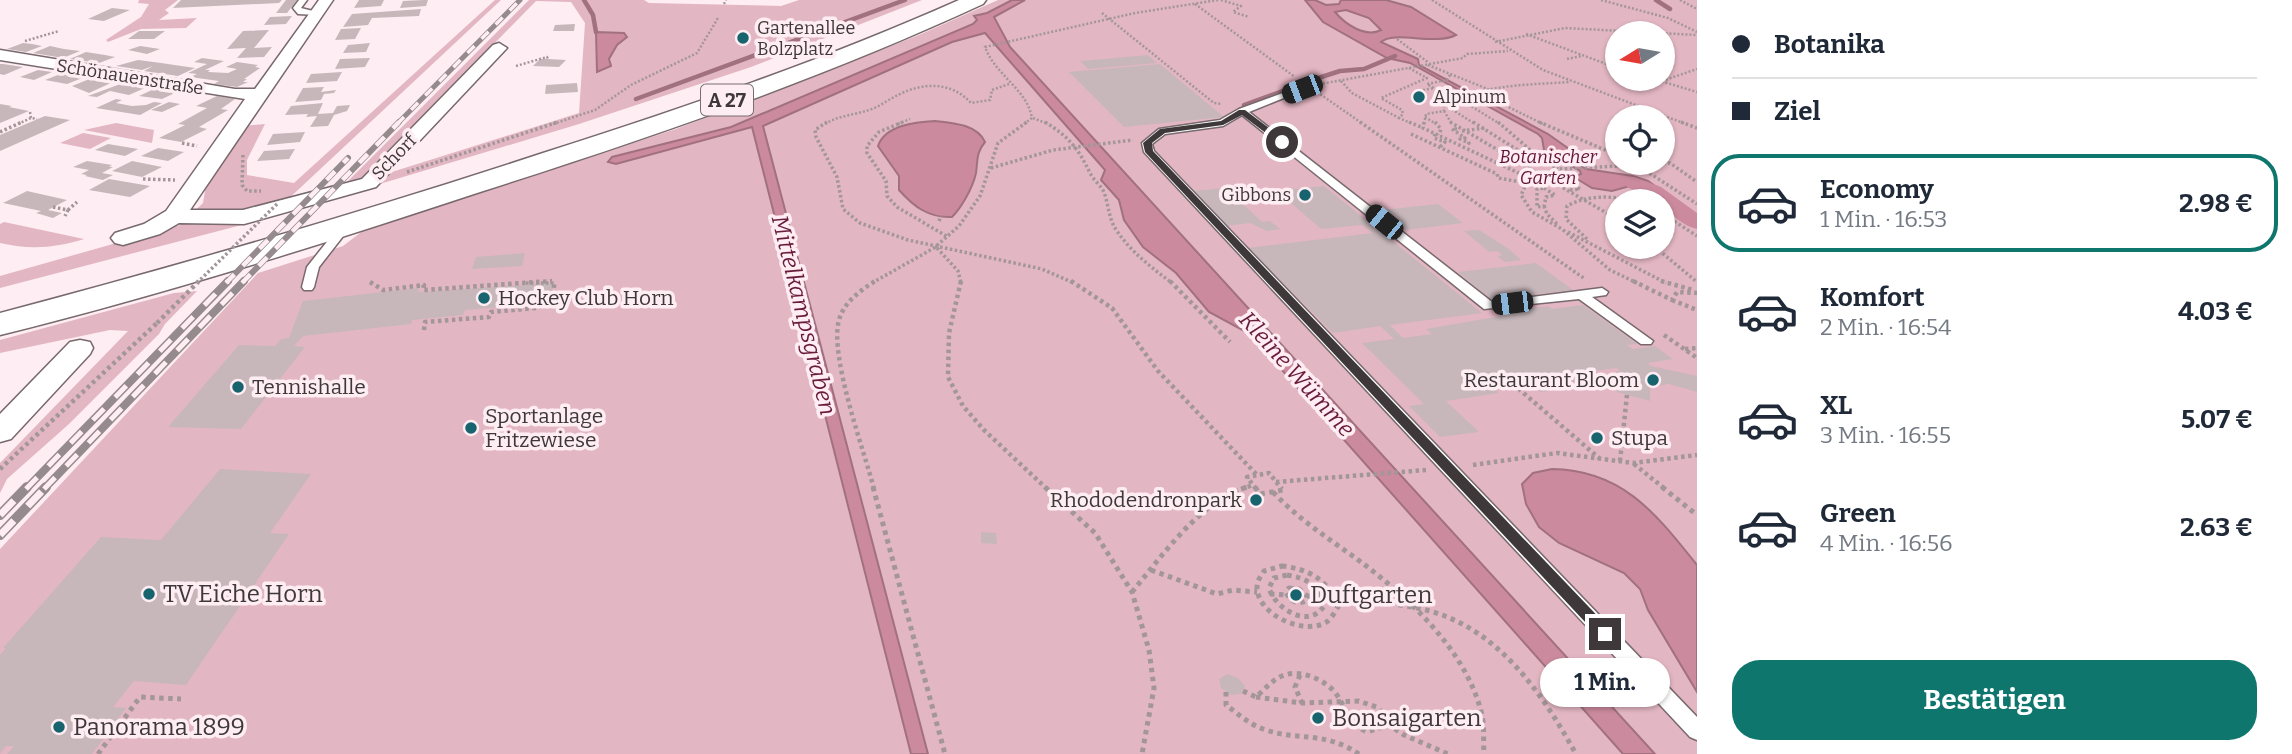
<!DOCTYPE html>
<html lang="de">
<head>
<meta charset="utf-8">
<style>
  :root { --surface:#fff; --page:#f2f2f3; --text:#1f2937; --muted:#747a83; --line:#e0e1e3; --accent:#0f766e }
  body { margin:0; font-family:Bitter,serif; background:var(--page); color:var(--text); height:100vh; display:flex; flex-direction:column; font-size:26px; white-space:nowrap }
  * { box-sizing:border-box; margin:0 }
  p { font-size:23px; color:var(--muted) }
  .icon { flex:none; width:38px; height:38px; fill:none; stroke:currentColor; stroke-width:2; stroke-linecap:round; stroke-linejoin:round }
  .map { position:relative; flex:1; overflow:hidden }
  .details { display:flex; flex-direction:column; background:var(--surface); width:595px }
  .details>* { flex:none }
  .top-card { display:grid; align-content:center; height:154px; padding:0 35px; background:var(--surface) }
  .needle { width:46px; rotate:259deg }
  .buttons { position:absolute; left:1605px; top:21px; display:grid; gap:14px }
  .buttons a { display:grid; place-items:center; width:70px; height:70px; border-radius:50%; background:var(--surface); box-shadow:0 2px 5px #0004; font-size:35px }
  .end { position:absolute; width:32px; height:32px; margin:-16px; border:9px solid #3e383a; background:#fff; box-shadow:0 0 0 4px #fff }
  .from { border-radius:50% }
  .bubble { position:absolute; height:49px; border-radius:24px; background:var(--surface); box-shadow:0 2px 5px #0004; font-size:23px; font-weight:700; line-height:49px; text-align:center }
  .car { position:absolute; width:21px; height:42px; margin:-21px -10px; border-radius:9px; box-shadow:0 0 5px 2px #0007; background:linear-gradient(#222 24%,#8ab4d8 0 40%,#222 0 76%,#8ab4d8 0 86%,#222 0) }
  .top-card b { display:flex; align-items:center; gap:24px; height:66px; font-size:26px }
  .top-card b+b { border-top:2px solid var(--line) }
  .top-card i { width:18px; height:18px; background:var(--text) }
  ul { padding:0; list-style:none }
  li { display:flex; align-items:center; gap:21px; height:98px; margin:0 14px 10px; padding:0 21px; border:4px solid transparent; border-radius:28px }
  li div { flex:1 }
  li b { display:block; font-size:26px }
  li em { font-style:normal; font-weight:700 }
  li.active { border-color:var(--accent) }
  li>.icon { width:63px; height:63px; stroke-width:1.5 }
  .primary-button { display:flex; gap:14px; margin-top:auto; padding:14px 35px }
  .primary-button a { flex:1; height:80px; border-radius:28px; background:var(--accent); color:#fff; font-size:28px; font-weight:700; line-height:80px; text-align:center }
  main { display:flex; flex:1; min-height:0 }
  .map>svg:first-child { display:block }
  .green { fill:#e3b6c3; fill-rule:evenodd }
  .water { fill:#cb8a9e; stroke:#a17180; stroke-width:2; fill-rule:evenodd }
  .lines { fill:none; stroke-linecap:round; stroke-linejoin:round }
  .stream { stroke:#a17180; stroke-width:4.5 }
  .canal { fill:#cb8a9e; fill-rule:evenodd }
  .building { fill:#c7b7bb }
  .service-casing { stroke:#77696d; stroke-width:3 }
  .minor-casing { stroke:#77696d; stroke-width:3 }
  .motorway-casing { stroke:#77696d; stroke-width:3 }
  .path-far3 { stroke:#a2969a; stroke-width:2.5; stroke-dasharray:2 2; stroke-linecap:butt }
  .path-far2 { stroke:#a2969a; stroke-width:3.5; stroke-dasharray:2.5 2.5; stroke-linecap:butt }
  .path-far1 { stroke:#a2969a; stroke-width:4.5; stroke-dasharray:3.5 3.5; stroke-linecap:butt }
  .path { stroke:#a2969a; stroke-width:5; stroke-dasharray:4.5 4.5; stroke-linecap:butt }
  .service { fill:#fff; fill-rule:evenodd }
  .minor { fill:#fff; fill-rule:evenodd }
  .motorway { fill:#fff; fill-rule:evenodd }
  .rail-far3-casing { stroke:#958a8d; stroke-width:5 }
  .rail-far2-casing { stroke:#958a8d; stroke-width:6 }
  .rail-far1-casing { stroke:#958a8d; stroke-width:8 }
  .rail-casing { stroke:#958a8d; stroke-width:10 }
  .rail-far3 { stroke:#feedf2; stroke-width:3.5; stroke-dasharray:10; stroke-linecap:butt }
  .rail-far2 { stroke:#feedf2; stroke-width:4.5; stroke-dasharray:12; stroke-linecap:butt }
  .rail-far1 { stroke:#feedf2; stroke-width:5; stroke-dasharray:16; stroke-linecap:butt }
  .rail { stroke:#feedf2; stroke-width:7; stroke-dasharray:20; stroke-linecap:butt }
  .path-bridge-far1 { stroke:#a2969a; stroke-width:3.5; stroke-dasharray:2.5 2.5; stroke-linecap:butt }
  .path-bridge { stroke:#a2969a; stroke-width:4.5; stroke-dasharray:3.5 3.5; stroke-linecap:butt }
  .route { fill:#3e383a }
  .poi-dot { fill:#17636e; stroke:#feedf2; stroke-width:2.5 }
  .labels { text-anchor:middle; stroke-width:7; stroke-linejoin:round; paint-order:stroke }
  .far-poi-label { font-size:18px; fill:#3e383a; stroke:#feedf2; text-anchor:start }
  .far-street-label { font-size:18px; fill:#3e383a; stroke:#feedf2 }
  .far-park-label { font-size:18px; font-style:italic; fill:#621436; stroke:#feedf2 }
  .shield { fill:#feedf2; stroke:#786e71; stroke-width:2 }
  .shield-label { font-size:19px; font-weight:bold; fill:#3e383a }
  .poi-label { font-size:21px; fill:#3e383a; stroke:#feedf2; text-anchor:start }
  .water-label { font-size:23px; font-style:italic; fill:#691b3b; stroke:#feedf2 }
  .near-poi-label { font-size:24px; fill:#3e383a; stroke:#feedf2; text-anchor:start }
</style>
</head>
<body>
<main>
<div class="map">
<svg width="1697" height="754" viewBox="0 0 1697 754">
  <rect width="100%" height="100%" fill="#feedf2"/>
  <path class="green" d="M139 0H178L165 10 169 13 159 20 197 18 186 28 141 29 108 42 106 40 141 17 149 4 138 3Z
    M495 0H501L268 218 0 288V276L180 225 203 203 207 180 243 126 265 124 247 160V175L294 183Z
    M529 0H644L649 3 781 6 799 0H922L751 67 579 124 330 199ZM536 1 571 2 585 23 579 113 357 183Z
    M998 0H1697V754H0V549L258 273 343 246 364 230 676 129 919 35ZM1617 33H1662V79H1617ZM1617 117H1662V163H1617ZM1617 201H1662V247H1617Z
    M116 123 154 130 152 143 84 130Z
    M83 133 111 138 90 149 60 143Z
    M4 222 84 239C55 248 30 250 0 243V224Z
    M197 291 165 324 159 334 69 424 7 479 0 493V463L128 331 110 330 0 353V340L174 293Z"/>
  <path class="water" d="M1012 0H1025L994 17 1010 47 1655 754H1623L1250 334 1209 312 1176 273 1143 247 1124 220 1119 200 1101 180 1105 170 985 33 952 42 763 126 928 754H911L752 127 616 164 608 162 612 157 731 127 973 24 977 20 974 16 987 13Z
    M1305 0H1315L1326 5 1339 4 1341 0H1386L1411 7 1456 35C1435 46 1394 30 1381 42L1418 59 1419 65 1548 134 1569 149 1574 161 1586 169 1633 176 1648 181 1666 194V197L1630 186 1612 191 1592 188 1574 177 1581 174 1580 171 1544 150 1542 138 1538 134 1410 63 1387 58 1323 22ZM1346 10 1369 18 1381 30C1365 38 1345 24 1335 12Z
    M596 32 624 33 627 37 617 45 609 59 611 66 597 72Z
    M935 121C952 123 977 124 985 142 976 153 978 159 976 173 973 187 962 207 952 217 929 218 914 207 899 190V176L878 146C885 125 916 122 935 121Z
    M1552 469C1623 470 1656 514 1697 565V692L1648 610 1640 589 1624 573 1559 543 1539 527 1526 504 1522 484 1533 473Z"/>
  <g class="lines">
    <path class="stream" d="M584 0 593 15 596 32
      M1656 0 1670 9
      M1309 81 1340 71 1364 69 1395 56
      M636 99 905 0
      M1244 105 1299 85"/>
    <path class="canal" d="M1634 177 1661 187 1697 213V229C1683 226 1673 215 1662 207V201H1655L1627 187 1624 183 1627 179Z"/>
  </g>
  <path class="building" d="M181 0H282L279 3 173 8Z
    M286 0H297L287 13H276Z
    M359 0H384L381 6 354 8Z
    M424 0H428L426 6 400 8 403 1Z
    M112 8 130 10 104 21 88 19Z
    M421 9 419 16 372 18 368 25 343 27 352 14Z
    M292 16 286 24 264 25 270 17Z
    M575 24 574 31H553L555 25Z
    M361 28 355 39 335 40 341 29Z
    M269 30 254 48 272 47 264 57 237 58 246 48 227 49 243 31Z
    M139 31H165L154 39H128Z
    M23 43 32 44 42 46 26 52 7 49Z
    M370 43 366 52 343 53 348 45Z
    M50 46 64 49 80 51 63 58 33 53Z
    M140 46 160 49 147 54 128 50Z
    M86 52 105 55 115 57 99 63 70 59Z
    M1148 55 1157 63 1088 69 1080 61Z
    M202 58 224 61 205 70H210L208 72 228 73 237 69 226 67 237 62 258 65 255 67 260 68 244 79H247L243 82H248L237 87 214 84 219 81 190 77 197 74 188 73 207 64 194 62Z
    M370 58 365 67 335 69 340 59Z
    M540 59H548L566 60 559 67 533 66Z
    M138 60 161 63 195 68 178 76 144 71 153 66 142 70 116 66Z
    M0 64H3L23 67 4 75 0 74Z
    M1160 64 1224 117 1124 127 1069 72Z
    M38 70 52 72 34 80 20 77Z
    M342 72 337 81 306 83 311 74Z
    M63 73 85 77 67 84 45 80Z
    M92 78 103 80 113 82 89 93 72 86Z
    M123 83 147 87 129 95 110 91 97 97 88 96Z
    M577 83 578 92 545 94 546 85Z
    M324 87 321 92 336 90 334 93 324 94 321 100 295 102 303 88Z
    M154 89 165 90 177 92 162 99 139 96Z
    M217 96 235 99 221 109 228 110 199 127 207 129 181 142 159 138 185 125 178 124 207 108 196 106Z
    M116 99 122 100 116 103 132 106 146 105 154 102 162 103 140 115 96 108Z
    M169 102 180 104 162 112 151 110Z
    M323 103 318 114 333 113 337 106 350 105 347 111 334 115 328 126 310 127 317 116 306 117 308 114 285 115 291 106Z
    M0 104 12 106 9 107 29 111 0 123Z
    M45 116 70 120 0 151V135Z
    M305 132 300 142 267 145 273 134Z
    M108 144 138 149 125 156 95 150Z
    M158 148 184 152 168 161 141 156Z
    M295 149 289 159 257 161 264 151Z
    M87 161 112 165 109 167H113L102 173 113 175 103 180 85 176 87 175 81 174 89 170 73 167Z
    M132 161 162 167 142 177 112 171Z
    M109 179 150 186 130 197 89 190Z
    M1324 186 1482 313 1390 325 1403 338 1432 334 1426 329 1501 316 1496 313 1548 306 1552 309 1583 305 1637 344 1627 345 1633 349 1655 346 1673 359 1648 363 1651 366 1697 376V392L1669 384 1650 387V401L1617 392V371H1621L1616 368 1595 371 1599 374 1576 377 1581 381 1557 384 1563 389 1541 392 1528 382 1492 387 1499 393 1446 401 1479 432 1440 437 1409 406 1424 404 1362 343 1394 339 1380 326 1333 333 1248 248 1373 233 1362 225 1321 229 1277 191Z
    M1226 188 1262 222 1270 221 1280 229 1267 231 1250 223 1225 226 1191 191Z
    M27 191 67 200 48 210 62 213 53 218 36 213 41 211 3 203Z
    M1438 204 1463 223 1406 230 1382 210Z
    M1479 230 1509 249 1521 260 1505 262 1497 256 1503 255 1497 251 1489 252 1464 231Z
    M525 253 522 266 472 269 476 257Z
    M1536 263 1573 290 1492 300 1458 272Z
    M554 283 550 303 465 310 463 315 412 320 411 324 303 336 294 346 305 347 241 429 168 427 239 345 275 346 281 339 289 338 303 301 419 288 418 292Z
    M220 469 311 474 270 533 289 534 186 685 134 681 113 707 126 708 92 754H7L14 746H6L0 754V655L6 648H3L101 537 161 540Z
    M981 532 996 533 997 544 981 543Z
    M1227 674 1238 678 1245 686 1241 694 1231 695 1221 688 1219 679Z"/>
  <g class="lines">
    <defs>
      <path id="service" d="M299 0H307L301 8 321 13 317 15 298 14 293 8Z
        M1299 87 1306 89 1249 112 1492 302 1602 288 1608 292 1606 295 1592 297 1653 341 1651 344H1641L1579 299 1484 309 1242 115 1223 126 1165 134 1152 144 1154 151 1697 717V740L1690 737 1144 152 1142 143 1159 129 1220 120 1239 109Z
        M345 223 351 226 319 267 314 287 312 290H304L302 287 307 267 341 224Z"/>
      <path id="minor" d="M319 0H333L190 210H243L362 179 493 45 499 43 507 48 376 187 244 224 179 223 160 234 123 245 115 243 111 238 115 233 144 224 166 211 245 99 0 60V50L235 89H255Z
        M80 340 90 342 93 348 90 354 11 439 0 442V414L70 342Z"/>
      <path id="motorway" d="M959 0H986L983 4C819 80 649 138 477 193 320 245 161 295 0 335V313C182 265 363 212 543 153 684 108 824 60 959 0Z"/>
    </defs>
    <use href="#service" class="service-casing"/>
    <use href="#minor" class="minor-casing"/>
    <use href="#motorway" class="motorway-casing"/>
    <path class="path-far3" d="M1221 0 1241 6 1233 12 1249 17
      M1432 0 1543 70 1686 124
      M1601 0 1668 18 1697 32
      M1680 0 1697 9
      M724 4 726 0
      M1195 4 1295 77
      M1102 13 1214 103 1221 104
      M1526 34 1617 68
      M1397 39 1429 63
      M25 41 59 31
      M1495 42 1565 28 1697 35
      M1567 59 1581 56
      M1428 65 1490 90
      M516 66 547 57 548 59
      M1409 68 1427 78 1381 98 1402 110 1403 114 1399 118 1413 124
      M1450 75 1447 80 1427 84 1453 99
      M1654 79 1697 92
      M1341 81 1352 93 1399 118
      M1662 81 1697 69
      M1315 85 1463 58 1467 54 1508 51
      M1423 90 1434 88
      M1317 92 1363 124
      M1480 93 1543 124
      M1458 98 1500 124
      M1445 105 1475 124
      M1444 111 1452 124
      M30 112 31 118
      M1425 117 1436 124
      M1033 118 1048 124
      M18 124 31 118 37 119
      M553 124 595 110 631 85 697 53 718 18
      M825 124C839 115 856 115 872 109 880 106 888 100 896 96 922 82 951 81 971 103L990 100 992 90 1009 84
      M898 124 910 119
      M1024 124 1032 118C1027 89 995 75 985 47L1135 13 1218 0
      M1424 124 1426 114 1444 111V105C1483 84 1527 85 1570 82"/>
    <path class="path-far2" d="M827 122 815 130 816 137 837 177 843 209 860 223 908 240 1042 269 1074 283
      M903 122 879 132 867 146V153L886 181 887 196 897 207 948 237
      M1045 122C1069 137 1078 148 1090 173 1094 181 1103 187 1105 195 1109 208 1109 220 1117 231 1131 252 1152 268 1172 283
      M1360 122 1585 279
      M1409 122 1423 128
      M1424 122 1423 128 1529 178
      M1435 122 1441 129 1439 135
      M1450 122 1541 175 1559 169 1637 165 1633 163
      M1473 122 1516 149 1535 155
      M1498 122 1536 155 1558 169
      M1539 122 1617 155
      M1681 122 1697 128
      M1457 129H1452L1465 138 1460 139 1469 143 1466 146
      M1462 131 1485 128
      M0 132 22 122
      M1411 134 1497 174 1498 178 1526 183
      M1435 134 1434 138 1445 142 1440 147
      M182 143 197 146
      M243 155 242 185 247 191H261
      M1637 165 1697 204
      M1638 165 1670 163 1697 182
      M991 168 1053 150 1133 140
      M407 172 558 122
      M143 179 175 180
      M1555 182 1564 180 1580 189 1570 190
      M1544 188 1555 195 1546 197 1544 206 1537 207V189Z
      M1544 206 1547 214 1558 225
      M53 207 68 210 65 216
      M68 210 77 202
      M1662 213 1697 236
      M1617 219 1541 175 1529 178 1521 195 1532 212 1562 229 1610 270 1637 283
      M939 221 941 216
      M1568 232 1666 283
      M1587 239 1566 219 1567 206C1589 194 1613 196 1637 201
      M1655 247 1697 282
      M937 248 958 271 961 283
      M526 283H555
      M872 283 934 248 959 226 980 196 998 143 1027 122"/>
    <path class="path-far1" d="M961 281 949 333 948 377 963 406 984 430 1047 489
      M1071 281 1112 308 1158 371 1257 475
      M1170 281 1230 342
      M1633 281 1672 300 1677 292 1697 293
      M1661 281 1693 290
      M370 282 383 290 424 285 423 290 552 281
      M1672 300 1697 310
      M424 330 425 322 489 317 491 312 535 308 551 303 555 281
      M1664 335 1697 358
      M1685 349 1697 348
      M1513 384 1599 458
      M1620 461 1627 395
      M1634 464 1665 489
      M1473 465 1557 453 1633 463 1697 455
      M0 469 157 323
      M1276 482 1426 470
      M874 489C864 450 829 356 839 320 844 302 860 291 875 281
      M1241 489 1253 485
      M1256 489 1247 477 1269 473 1282 489"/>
    <path class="path" d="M873 487 945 754
      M1045 487 1095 533 1132 592 1149 650 1154 688 1142 754
      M1255 487 1260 494 1283 490 1281 487
      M1662 487 1697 515
      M1273 492C1299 520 1331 540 1361 562 1410 599 1465 650 1481 711 1485 725 1483 740 1484 754
      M1282 566C1309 569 1329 580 1338 607 1335 611 1332 618 1328 621 1306 637 1256 615 1257 586 1257 581 1261 576 1264 571Z
      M1151 570 1217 594 1233 590 1257 592
      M1287 575C1306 578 1319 585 1325 604 1311 631 1275 609 1269 588L1274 578Z
      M1289 588 1299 589 1307 596 1306 601C1297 605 1290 601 1286 592Z
      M1132 592C1163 555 1199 502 1247 487
      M1270 594 1286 595
      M1307 596H1323
      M1336 597C1366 601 1397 603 1426 610 1498 628 1542 693 1576 754
      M1300 675 1295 687 1302 703
      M1243 691 1256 697C1264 690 1272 680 1282 676 1299 668 1327 680 1337 695 1349 713 1344 721 1367 732L1389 725 1404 735 1448 754
      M1226 692V705C1238 714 1249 724 1263 729 1299 742 1323 730 1359 754
      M1256 697 1302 703 1359 701 1379 708 1389 725
      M98 754 140 697 181 699"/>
    <use href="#service" class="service"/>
    <use href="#minor" class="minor"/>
    <use href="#motorway" class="motorway"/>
    <defs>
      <path id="rail-far3" d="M397 124 520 0"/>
      <path id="rail-far2" d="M226 283 348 158
        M242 283 399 122"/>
      <path id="rail-far1" d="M26 489 228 281
        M44 489 244 281"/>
      <path id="rail" d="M0 515 27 487
        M0 535 46 487"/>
    </defs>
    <use href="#rail-far3" class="rail-far3-casing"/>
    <use href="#rail-far2" class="rail-far2-casing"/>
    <use href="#rail-far1" class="rail-far1-casing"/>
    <use href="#rail" class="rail-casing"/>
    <use href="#rail-far3" class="rail-far3"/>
    <use href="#rail-far2" class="rail-far2"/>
    <use href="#rail-far1" class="rail-far1"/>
    <use href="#rail" class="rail"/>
    <path class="path-bridge-far1" d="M197 283 277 204"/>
    <path class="path-bridge" d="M157 323 199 281"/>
  </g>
  <path class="route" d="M1239 110H1245L1285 140V143H1279L1242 115 1223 125 1165 133 1152 143 1153 151 1610 629 1612 634 1610 638H1600L1145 152 1143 143 1160 129 1221 121Z"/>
  <g class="poi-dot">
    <circle cx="743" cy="38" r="7"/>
    <circle cx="1419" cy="97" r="7"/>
    <circle cx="1305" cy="195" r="7"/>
    <circle cx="484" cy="298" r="7"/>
    <circle cx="1653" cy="380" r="7"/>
    <circle cx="238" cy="387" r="7"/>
    <circle cx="471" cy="428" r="7"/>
    <circle cx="1597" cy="438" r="7"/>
    <circle cx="1256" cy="500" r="7"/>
    <circle cx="149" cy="594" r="7"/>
    <circle cx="1296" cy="595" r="7"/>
    <circle cx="1318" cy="718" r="7"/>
    <circle cx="59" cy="727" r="7"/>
  </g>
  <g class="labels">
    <g class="far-poi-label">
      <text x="757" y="34">Gartenallee<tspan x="757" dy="21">Bolzplatz</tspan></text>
      <text x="1433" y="103">Alpinum</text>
      <text x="1291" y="201" text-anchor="end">Gibbons</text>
    </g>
    <g class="far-street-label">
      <text transform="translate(130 77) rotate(9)" y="6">Schönauenstraße</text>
      <text transform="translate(394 157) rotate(-46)" y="6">Schorf</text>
    </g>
    <g class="far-park-label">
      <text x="1548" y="163">Botanischer<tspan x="1548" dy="21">Garten</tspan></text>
    </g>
    <rect class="shield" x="701" y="84.5" width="52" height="31" rx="5"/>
    <g class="shield-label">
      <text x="727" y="107">A 27</text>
    </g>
    <g class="poi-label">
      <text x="498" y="305">Hockey Club Horn</text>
      <text x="1639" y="387" text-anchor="end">Restaurant Bloom</text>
      <text x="252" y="394">Tennishalle</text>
      <text x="485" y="423">Sportanlage<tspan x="485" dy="24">Fritzewiese</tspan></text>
      <text x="1611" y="445">Stupa</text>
      <text x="1242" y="507" text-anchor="end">Rhododendronpark</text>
    </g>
    <g class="water-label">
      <text transform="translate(804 315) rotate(76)" y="8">Mittelkampsgraben</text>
      <text transform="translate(1297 374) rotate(48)" y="8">Kleine Wümme</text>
    </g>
    <g class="near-poi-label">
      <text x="163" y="602">TV Eiche Horn</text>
      <text x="1310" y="603">Duftgarten</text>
      <text x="1332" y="726">Bonsaigarten</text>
      <text x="73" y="735">Panorama 1899</text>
    </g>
  </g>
</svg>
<div class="buttons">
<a><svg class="needle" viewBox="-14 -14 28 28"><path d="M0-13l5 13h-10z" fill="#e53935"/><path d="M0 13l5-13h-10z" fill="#747a83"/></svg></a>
<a><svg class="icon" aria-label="locate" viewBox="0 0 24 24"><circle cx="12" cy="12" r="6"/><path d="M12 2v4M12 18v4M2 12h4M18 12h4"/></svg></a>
<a><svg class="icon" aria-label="layers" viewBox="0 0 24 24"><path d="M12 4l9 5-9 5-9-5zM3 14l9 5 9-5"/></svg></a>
</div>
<i class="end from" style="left:1282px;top:142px"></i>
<i class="end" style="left:1605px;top:634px"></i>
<div class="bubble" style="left:1540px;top:658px;width:130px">1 Min.</div>
<i class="car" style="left:1302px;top:89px;rotate:249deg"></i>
<i class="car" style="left:1384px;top:222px;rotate:309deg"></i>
<i class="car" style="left:1512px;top:303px;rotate:263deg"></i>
</div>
<section class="details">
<div class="top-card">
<b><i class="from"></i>Botanika</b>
<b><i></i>Ziel</b>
</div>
<ul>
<li class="active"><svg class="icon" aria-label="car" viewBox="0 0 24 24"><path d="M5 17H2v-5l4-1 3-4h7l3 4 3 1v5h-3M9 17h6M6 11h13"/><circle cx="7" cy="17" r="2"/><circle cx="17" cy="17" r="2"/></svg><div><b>Economy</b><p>1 Min. · 16:53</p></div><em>2.98 €</em></li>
<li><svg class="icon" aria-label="car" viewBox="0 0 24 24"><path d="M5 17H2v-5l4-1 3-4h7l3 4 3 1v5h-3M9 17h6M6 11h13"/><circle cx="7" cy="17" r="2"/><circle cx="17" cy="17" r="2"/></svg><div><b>Komfort</b><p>2 Min. · 16:54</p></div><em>4.03 €</em></li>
<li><svg class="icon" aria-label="car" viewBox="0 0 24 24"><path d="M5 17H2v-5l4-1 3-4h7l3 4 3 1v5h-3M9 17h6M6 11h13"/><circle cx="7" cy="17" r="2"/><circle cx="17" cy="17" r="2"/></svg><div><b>XL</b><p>3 Min. · 16:55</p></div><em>5.07 €</em></li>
<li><svg class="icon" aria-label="car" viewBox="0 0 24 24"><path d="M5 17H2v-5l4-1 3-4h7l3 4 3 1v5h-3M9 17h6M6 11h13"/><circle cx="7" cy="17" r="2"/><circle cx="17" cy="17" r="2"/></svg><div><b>Green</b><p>4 Min. · 16:56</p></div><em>2.63 €</em></li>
</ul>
<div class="primary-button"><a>Bestätigen</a></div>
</section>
</main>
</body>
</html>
